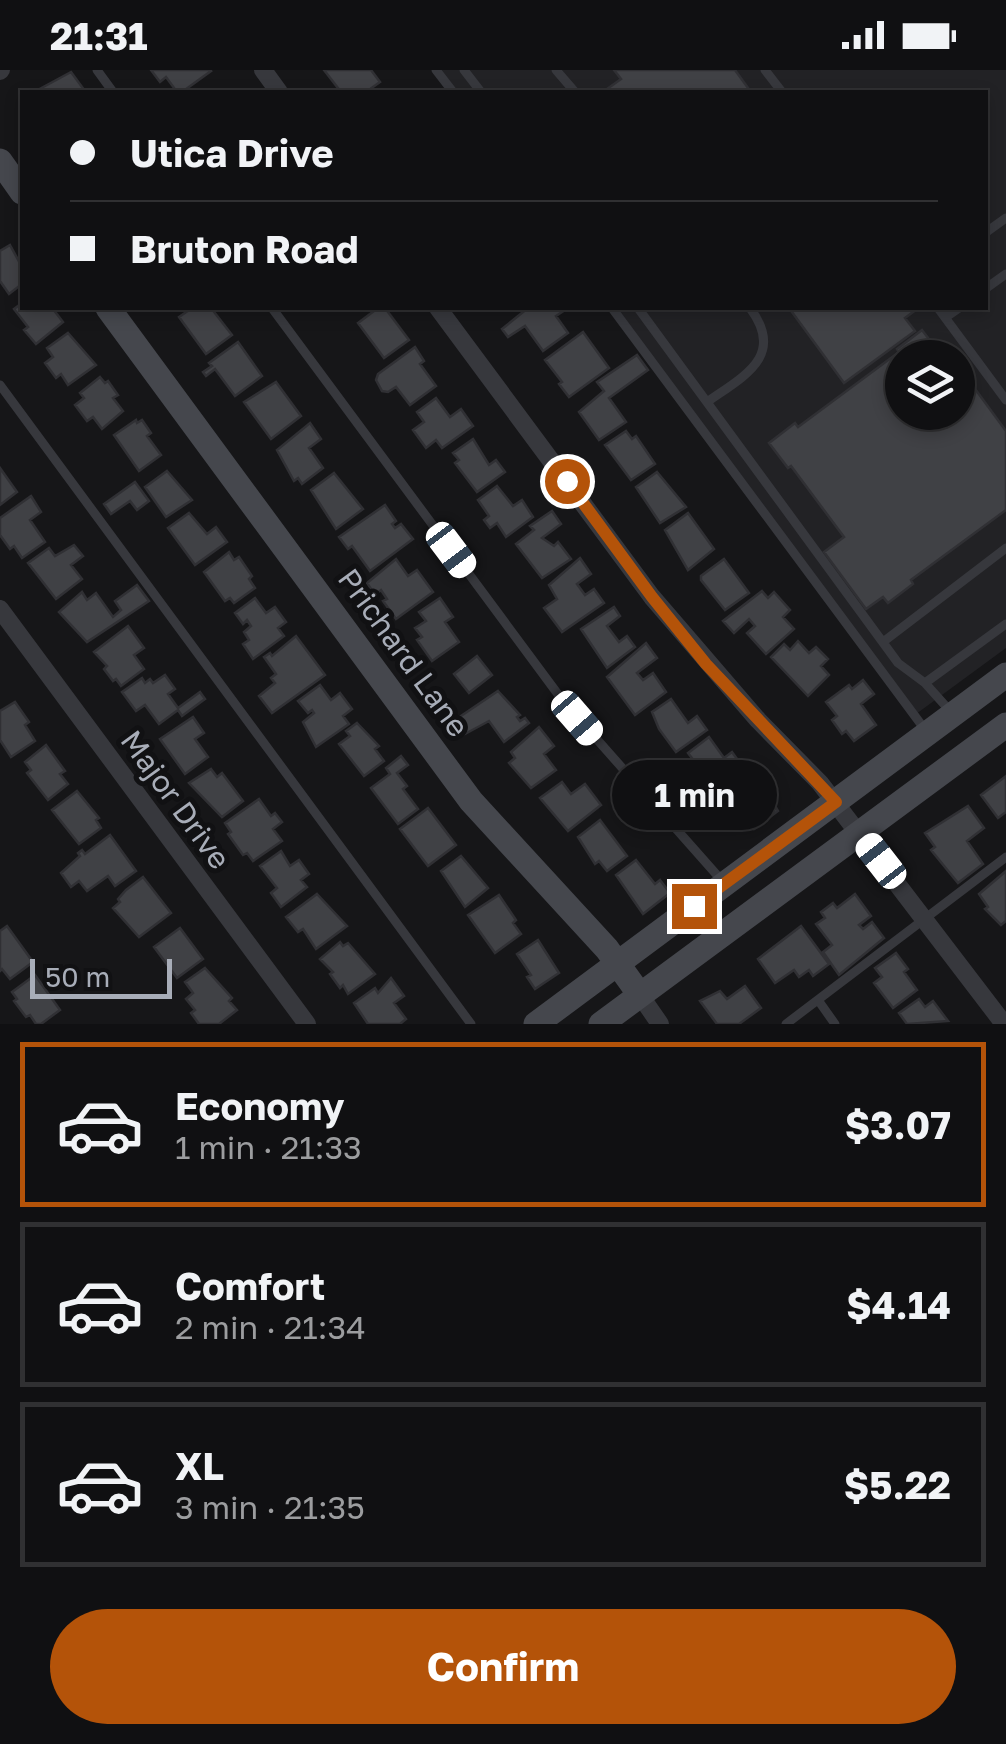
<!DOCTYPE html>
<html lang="en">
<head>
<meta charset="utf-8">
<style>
  :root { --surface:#101012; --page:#19191b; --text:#f1f3f6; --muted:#9c9d9f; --line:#303032; --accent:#b45309 }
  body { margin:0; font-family:"Golos Text",sans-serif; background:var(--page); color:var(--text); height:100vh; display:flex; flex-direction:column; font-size:38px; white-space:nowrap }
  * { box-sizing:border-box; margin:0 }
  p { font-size:32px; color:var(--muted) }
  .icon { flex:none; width:55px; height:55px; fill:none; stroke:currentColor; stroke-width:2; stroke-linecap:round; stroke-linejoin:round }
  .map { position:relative; height:954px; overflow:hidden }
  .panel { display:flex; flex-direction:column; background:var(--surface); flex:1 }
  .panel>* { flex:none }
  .top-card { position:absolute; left:20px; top:20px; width:968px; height:220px; border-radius:0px; box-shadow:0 5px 15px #0003,0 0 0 2px var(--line); display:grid; align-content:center; height:220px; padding:0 50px; background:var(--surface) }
  .buttons { position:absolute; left:885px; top:270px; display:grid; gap:20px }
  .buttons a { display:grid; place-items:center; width:90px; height:90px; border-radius:50%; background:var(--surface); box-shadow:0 5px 15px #0003,0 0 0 2px var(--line); font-size:50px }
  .scale { position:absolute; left:30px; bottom:25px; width:142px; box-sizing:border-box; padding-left:10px; border:5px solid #a8adb8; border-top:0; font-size:28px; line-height:35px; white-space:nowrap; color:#a8adb8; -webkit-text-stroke:8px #111113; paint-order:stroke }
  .end { position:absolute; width:45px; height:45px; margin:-22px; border:12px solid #b45309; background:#fff; box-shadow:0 0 0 5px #fff }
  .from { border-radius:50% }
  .bubble { position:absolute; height:70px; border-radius:35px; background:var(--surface); box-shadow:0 5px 15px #0003,0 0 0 2px var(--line); font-size:32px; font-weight:700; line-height:70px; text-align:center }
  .car { position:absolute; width:30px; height:60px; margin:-30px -15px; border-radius:12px; box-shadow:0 0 8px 2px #0007; background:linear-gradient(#fff 24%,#345 0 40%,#fff 0 76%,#345 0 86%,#fff 0) }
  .top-card b { display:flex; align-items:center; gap:35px; height:95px; font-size:38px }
  .top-card b+b { border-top:2px solid var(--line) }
  .top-card i { width:25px; height:25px; background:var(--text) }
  ul { padding:18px 0 0; list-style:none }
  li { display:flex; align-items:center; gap:30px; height:165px; margin:0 20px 15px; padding:0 30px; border:5px solid var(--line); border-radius:0px }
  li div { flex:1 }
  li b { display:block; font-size:38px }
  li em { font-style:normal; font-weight:700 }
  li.selected { border-color:var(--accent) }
  li>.icon { width:90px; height:90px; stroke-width:1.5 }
  .button { display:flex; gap:20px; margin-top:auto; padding:20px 50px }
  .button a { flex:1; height:115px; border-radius:60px; background:var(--accent); color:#fff; font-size:40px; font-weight:700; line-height:115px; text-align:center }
  .status { display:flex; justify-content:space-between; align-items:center; height:70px; padding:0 50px; background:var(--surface); direction:ltr }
  .status svg { height:28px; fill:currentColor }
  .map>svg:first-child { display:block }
  .built { fill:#222225; fill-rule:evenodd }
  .building { fill:#404145; stroke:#303034; stroke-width:2.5 }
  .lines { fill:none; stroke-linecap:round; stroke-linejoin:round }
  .lane { stroke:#37383d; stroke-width:9 }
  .street { stroke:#37383d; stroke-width:18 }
  .secondary { stroke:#45474d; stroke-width:25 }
  .route { stroke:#b45309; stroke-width:12 }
  .labels { text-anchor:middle; stroke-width:10; stroke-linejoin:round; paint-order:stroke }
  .street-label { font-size:30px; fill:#a8adb8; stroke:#111113 }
</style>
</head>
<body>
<div class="status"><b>21:31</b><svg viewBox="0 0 49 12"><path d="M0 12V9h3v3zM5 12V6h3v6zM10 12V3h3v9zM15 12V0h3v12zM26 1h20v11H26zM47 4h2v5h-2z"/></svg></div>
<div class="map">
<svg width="1006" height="954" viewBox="0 0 1006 954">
  <rect width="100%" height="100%" fill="#161618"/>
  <path class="built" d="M439 0H1006V578L912 647 612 238H985V22H455ZM902 288H958V342H902Z"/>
  <path class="building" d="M151 0H210L211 1 182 22H177L166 7 160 12Z
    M324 0H371L380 12 366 22H341Z
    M614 0H735L751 22H609L607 19 621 9Z
    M71 2 85 21 82 22H34Z
    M10 175 22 197V214L9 224 0 211V181Z
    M22 233V238L53 239 63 252 36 274 24 260 28 257 14 239Z
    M192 238H211L232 265 206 284 179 247Z
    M378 238H385L409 270 384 288 358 253Z
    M528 238H568L556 246 568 263 543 281 525 256 508 267 502 259Z
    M789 238H909L913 242 905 248 915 261 844 313Z
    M922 260 942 286 902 288V342H958L959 297 1006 361V440L911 510 913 514 888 533 883 527 866 539 824 482 844 467 791 396 788 398 769 373 795 353 798 357 899 282 897 279Z
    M583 262 609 298 569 327 559 314 562 312 545 290Z
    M68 263 96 295 68 315 61 304 56 308 45 293 53 287 47 278Z
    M238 272 262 306 235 326 215 299 206 306 203 302 212 296 209 293Z
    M415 277 424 291 420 294 436 316 410 335 396 317 388 322 382 321 376 310 378 304Z
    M637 285 648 300 609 328 626 352 599 370 579 342 604 321 597 312Z
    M100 307 105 313 108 311 118 325 113 328 123 341 102 359 93 347 87 351 75 335 84 328 80 323Z
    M276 312 301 346 271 369 244 332Z
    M436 328 450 347 461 339 473 356 442 378 436 370 426 378 413 360 424 352 417 342Z
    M136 350 137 353 142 350 151 363 147 366 161 385 139 401 114 365Z
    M310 353 321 369 309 378 323 398 302 414 298 408 294 411 277 380Z
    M626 361 632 369 636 366 655 394 631 410 605 375Z
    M473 369 489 395 496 390 505 402 477 422 455 393 459 390 453 383Z
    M0 398 17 422 0 435Z
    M167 401 192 430 166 447 145 417Z
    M657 402 686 437 660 453 636 417Z
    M334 403 363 439 336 459 311 420Z
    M135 412 149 431 137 440 130 431 111 444 104 434Z
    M497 416 513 436 522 430 533 447 506 467 497 453 490 458 484 450 489 446 478 430Z
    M31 426 41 442 30 450 45 472 22 488 14 476 10 479 0 465V448Z
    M385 435 396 451 392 454 395 458 401 454 413 469 370 501 352 476 348 479 339 467Z
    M552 441 561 454 542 468 554 476 558 472 571 489 542 508 516 474 534 460 530 456Z
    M189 443 207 464 216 457 227 472 195 495 168 458Z
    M688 443 714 479 688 500 665 460Z
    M74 475 83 486 71 495 82 509 56 529 28 493 49 478 55 486Z
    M229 482 234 490 239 487 252 506 249 509 255 518 234 533 230 528 225 531 204 502Z
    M580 488 591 504 577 514 585 525 594 519 604 533 562 562 544 538 557 529 549 515Z
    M396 489 408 506 417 500 433 522 396 549 383 531 387 529 381 520 375 525 367 513Z
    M724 489 749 523 725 540 701 510V506Z
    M137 515 149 531 87 572 59 542 82 522 87 530 96 523 113 547 121 540 115 531Z
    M762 521 768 528 774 522 790 540 783 547 794 559 766 584 747 563 755 556 749 549 734 563 723 551Z
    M255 528 266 543 275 537 286 552 278 558 284 566 253 589 243 574 249 570 244 562 251 556 247 550 243 554 235 543Z
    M440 528 453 547 445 552 459 572 432 591 417 570 422 567 415 558 426 551 419 542Z
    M614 537 620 546 607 556 619 572 627 566 635 577 607 598 581 559Z
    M128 556 144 578 134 585 144 599 121 616 116 609 113 611 104 599 107 596 94 582Z
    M296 566 325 605 272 643 259 626 275 613 271 608 276 604 264 587 270 583 272 586Z
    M798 571 809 583 816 577 828 589 821 596 829 605 808 626 771 587 784 574 790 580Z
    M646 573 657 588 637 603 643 610 653 603 666 622 635 645 607 607Z
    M477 586 492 605 469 623 454 604Z
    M165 605 175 619 168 624 178 638 200 622 205 629 182 646 178 640 159 654 145 635 136 641 122 622 142 608 145 613 150 609 153 613Z
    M863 610 874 624 861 634 876 655 854 671 846 661 842 664 832 650 837 646 826 632 849 615 852 619Z
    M320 615 331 630 340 623 352 639 343 646 349 654 316 677 303 652 314 643 312 640 308 643 298 631Z
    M498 621 520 645 517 647 520 651 525 648 529 653 504 672 489 651 465 664 455 650Z
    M671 629 688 653 697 646 707 660 676 682 659 659 652 642Z
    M15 632 29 652 25 655 35 671 11 687 0 670V641Z
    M193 647 204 663 195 669 208 687 185 704 160 669Z
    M357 653 379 676 375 679 384 691 364 706 339 674 350 666 346 661Z
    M539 657 554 676 544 684 556 700 531 718 509 693 515 688 511 682Z
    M709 667 724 688 732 682 745 700 717 721 688 683Z
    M46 675 65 701 60 704 68 714 48 730 27 703 31 700 25 692Z
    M401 686 408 695 397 703 407 716 403 719 418 739 398 754 371 718 390 704 386 698Z
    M211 699 217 707 222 703 243 731 222 747 189 713Z
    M763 702 768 709 762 714 778 741 754 759 729 726Z
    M1006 706V742L998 748 981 725Z
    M562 712 571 724 585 714 601 735 568 761 540 728Z
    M77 721 99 748 96 750 101 758 79 774 52 740Z
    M259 729 271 746 275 743 282 752 273 759 282 771 253 791 247 783 243 785 228 764 231 762 225 753Z
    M968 736 984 758 967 771 983 794 958 813 931 780 935 777 925 763Z
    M428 738 456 775 428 796 400 759Z
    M600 750 627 786 607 801 599 791 595 794 578 767Z
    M110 765 136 801 115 816 108 806 87 821 79 811 71 817 61 803 80 786 78 783 82 780 85 784Z
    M281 781 290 796 299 790 309 804 301 810 307 817 281 837 271 823 277 818 260 796Z
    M461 786 488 818 465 837 441 801Z
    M636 790 655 814 660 810 670 823 643 844 616 805Z
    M1006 801V851L1001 855 985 839 988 837 979 824Z
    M143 807 171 843 139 867 113 838 120 832 118 829 126 820Z
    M317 824 347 856 316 879 303 859 298 862 286 847Z
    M855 824 871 846 859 855 863 859 872 852 884 868 839 905 823 882 832 875 816 854 825 848 821 842 833 833 837 838Z
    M499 825 516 850 513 853 521 864 495 883 468 845Z
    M7 856 33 892 10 909 2 899 0 901V861Z
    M801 856 829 894 813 906 809 900 799 907 794 900 775 913 758 889Z
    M180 858 203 889 177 908 154 877Z
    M538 870 559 903 535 919 527 907 531 905 517 884Z
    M340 872 343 876 348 873 375 904 348 924 343 915 340 918 330 904 333 902 320 889Z
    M896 883 908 899 904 902 917 920 893 938 874 913 882 907 875 898Z
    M205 898 232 928 229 931 237 940 219 954H199L191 943 195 940 186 929 193 923 185 912Z
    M35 905 60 940 41 954H36L30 945 26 947 14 931 17 929 12 922Z
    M391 908 404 926 394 933 406 949 400 954H368L354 933 375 918 378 923Z
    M745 916 761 938 739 954H717L700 931 720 921 727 929Z
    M919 929 925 937 933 931 948 951 907 954 899 943Z"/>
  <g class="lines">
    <path class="lane" d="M97 0 113 22
      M436 0 453 22
      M464 0 481 22
      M556 0 575 22
      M765 0 782 22
      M985 163 1006 148
      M985 219 1006 204
      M272 238 563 631 724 813
      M612 238 926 661
      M638 238 898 593 925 613 951 642
      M938 238 1006 330
      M946 247 959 238
      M0 315 471 954
      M707 332C744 306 786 286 750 238
      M883 572 1006 478
      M925 613 1006 554
      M818 930 835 954
      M786 954 1006 787"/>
    <path class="street" d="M263 0 279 22
      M0 1 1 0
      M438 238 652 527 758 650 820 713 1004 954
      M0 539 307 954
      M640 925 660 954"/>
    <path class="secondary" d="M0 91 22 122
      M108 238 471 731 607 879 640 925
      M536 954 1006 605
      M601 954 1006 655"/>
  </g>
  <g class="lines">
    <path class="route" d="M567 411 652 527 706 594 836 732 694 836"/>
  </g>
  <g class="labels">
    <g class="street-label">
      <text transform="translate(403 583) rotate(54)" y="10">Prichard Lane</text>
      <text transform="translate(175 730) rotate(54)" y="10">Major Drive</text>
    </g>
  </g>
</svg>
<div class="buttons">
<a><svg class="icon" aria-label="layers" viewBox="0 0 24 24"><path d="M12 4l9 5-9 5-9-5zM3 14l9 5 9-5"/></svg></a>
</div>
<div class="scale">50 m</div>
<i class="end from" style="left:567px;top:411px"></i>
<i class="end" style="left:694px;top:836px"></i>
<div class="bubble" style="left:612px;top:690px;width:165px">1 min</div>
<i class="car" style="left:451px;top:480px;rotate:143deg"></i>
<i class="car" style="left:577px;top:648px;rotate:139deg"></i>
<i class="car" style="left:881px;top:791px;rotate:322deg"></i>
<div class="top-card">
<b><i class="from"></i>Utica Drive</b>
<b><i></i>Bruton Road</b>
</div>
</div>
<section class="panel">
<ul>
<li class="selected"><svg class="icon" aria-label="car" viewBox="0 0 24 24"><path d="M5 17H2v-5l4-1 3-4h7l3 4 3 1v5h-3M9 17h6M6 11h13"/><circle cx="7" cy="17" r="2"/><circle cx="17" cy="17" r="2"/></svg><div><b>Economy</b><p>1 min · 21:33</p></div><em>$3.07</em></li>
<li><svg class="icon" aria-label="car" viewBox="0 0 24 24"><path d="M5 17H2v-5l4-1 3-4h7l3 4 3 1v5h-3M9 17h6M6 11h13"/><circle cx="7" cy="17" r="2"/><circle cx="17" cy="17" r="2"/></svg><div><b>Comfort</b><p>2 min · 21:34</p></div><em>$4.14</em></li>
<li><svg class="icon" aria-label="car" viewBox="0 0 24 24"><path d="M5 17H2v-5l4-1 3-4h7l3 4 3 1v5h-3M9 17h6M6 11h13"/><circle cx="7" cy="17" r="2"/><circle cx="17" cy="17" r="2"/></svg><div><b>XL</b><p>3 min · 21:35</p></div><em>$5.22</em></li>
</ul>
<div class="button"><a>Confirm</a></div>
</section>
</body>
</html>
